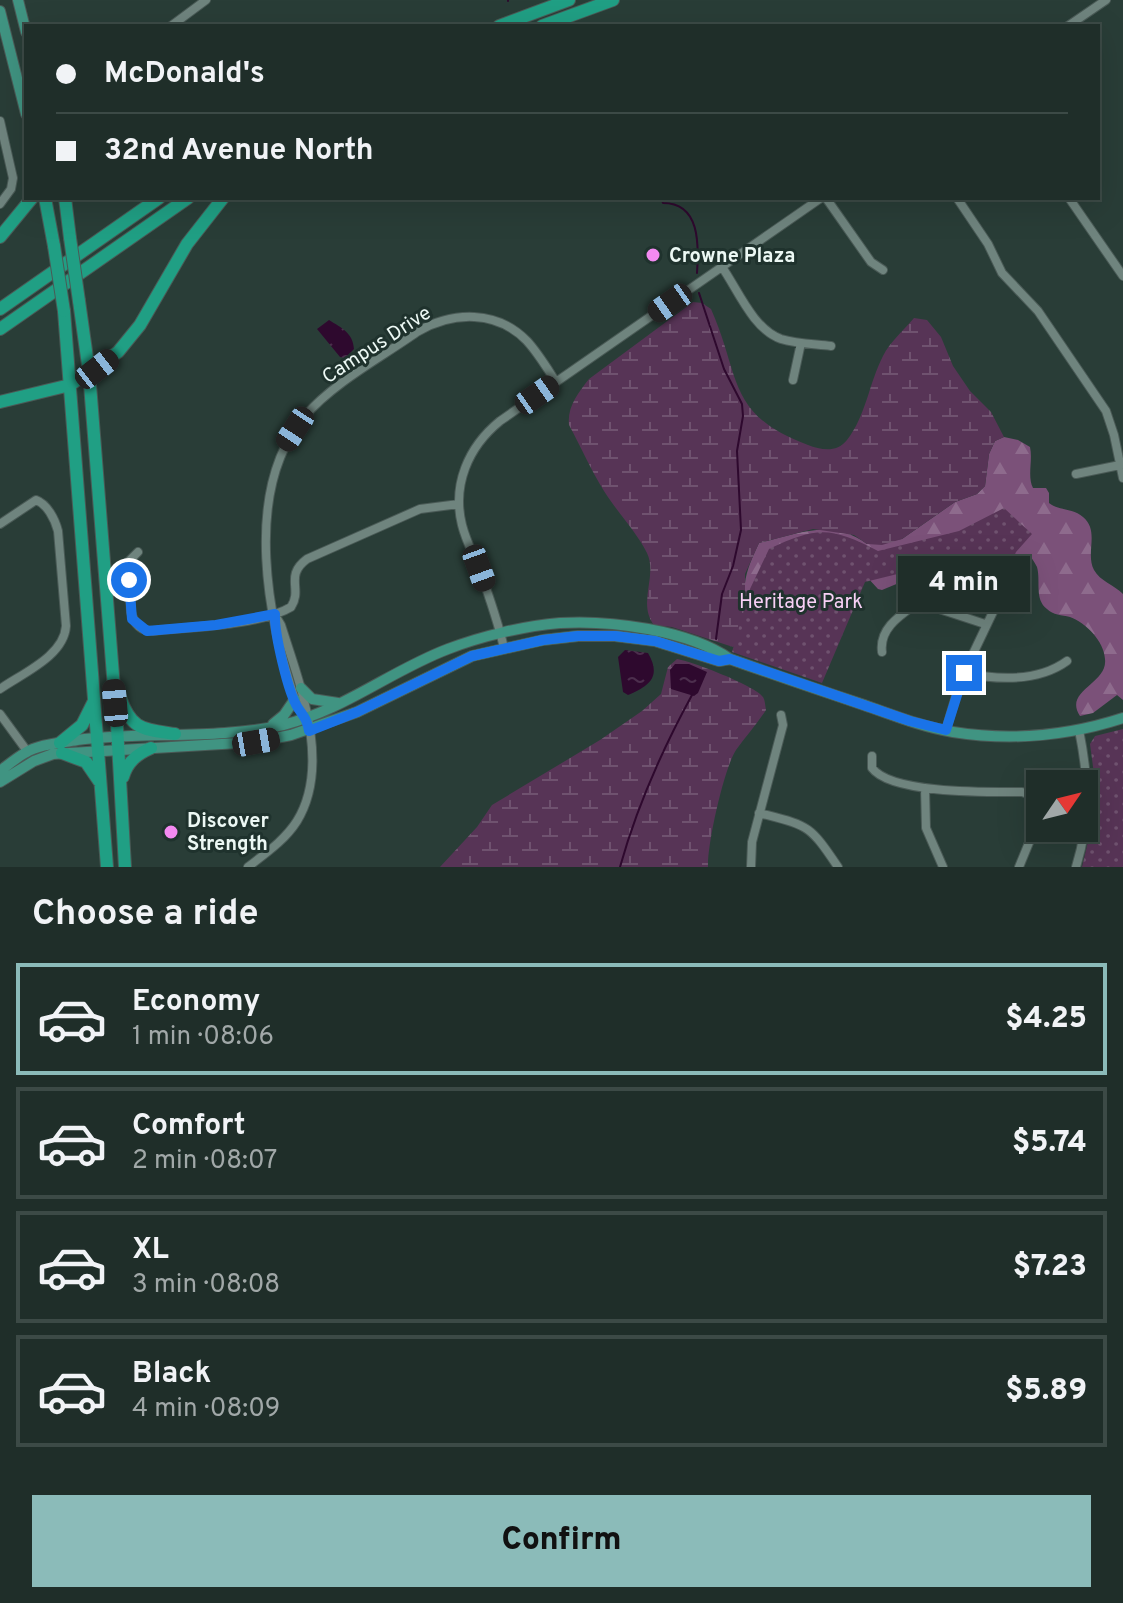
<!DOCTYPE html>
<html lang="en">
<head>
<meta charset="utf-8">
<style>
  :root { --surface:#1f2e29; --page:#273631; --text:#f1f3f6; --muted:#a1a8a8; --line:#3c4a46; --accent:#8bbbb9 }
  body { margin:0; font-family:Overpass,sans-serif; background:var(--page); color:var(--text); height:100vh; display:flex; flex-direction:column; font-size:30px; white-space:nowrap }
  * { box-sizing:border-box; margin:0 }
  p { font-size:26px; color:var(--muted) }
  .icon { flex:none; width:44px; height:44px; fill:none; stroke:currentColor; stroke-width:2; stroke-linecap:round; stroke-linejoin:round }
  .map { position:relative; height:867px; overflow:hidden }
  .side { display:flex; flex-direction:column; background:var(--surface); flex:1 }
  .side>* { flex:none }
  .banner { position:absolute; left:24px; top:24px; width:1076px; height:176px; border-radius:0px; box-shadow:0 8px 32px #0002,0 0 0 2px var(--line); display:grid; align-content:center; height:176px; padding:0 32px; background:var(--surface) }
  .needle { width:52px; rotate:55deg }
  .tools { position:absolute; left:1026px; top:770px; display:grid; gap:16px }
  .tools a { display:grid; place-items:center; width:72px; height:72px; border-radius:0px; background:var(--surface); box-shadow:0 8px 32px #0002,0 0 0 2px var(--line); font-size:40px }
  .end { position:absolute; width:36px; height:36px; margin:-18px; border:10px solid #1a73e8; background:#fff; box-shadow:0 0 0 4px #fff }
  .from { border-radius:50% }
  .bubble { position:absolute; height:56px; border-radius:0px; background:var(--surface); box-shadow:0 8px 32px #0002,0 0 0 2px var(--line); font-size:26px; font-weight:800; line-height:56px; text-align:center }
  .car { position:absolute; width:24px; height:48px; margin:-24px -12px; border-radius:10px; box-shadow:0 0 6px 2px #0007; background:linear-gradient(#222 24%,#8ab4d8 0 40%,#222 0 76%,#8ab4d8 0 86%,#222 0) }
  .banner b { display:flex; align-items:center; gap:28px; height:76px; font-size:30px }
  .banner b+b { border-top:2px solid var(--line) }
  .banner i { width:20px; height:20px; background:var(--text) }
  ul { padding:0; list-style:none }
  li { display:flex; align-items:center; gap:24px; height:112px; margin:0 16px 12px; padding:0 16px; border:4px solid var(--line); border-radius:0px }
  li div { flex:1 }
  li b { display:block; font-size:30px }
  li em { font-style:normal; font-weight:800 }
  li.selected { border-color:var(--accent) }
  li>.icon { width:72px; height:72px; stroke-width:1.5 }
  h2 { padding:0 32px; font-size:36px; line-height:96px }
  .button { display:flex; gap:16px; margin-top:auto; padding:16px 32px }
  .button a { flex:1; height:92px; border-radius:0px; background:var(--accent); color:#111; font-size:32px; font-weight:800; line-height:92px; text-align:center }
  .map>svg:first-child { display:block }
  .forest { fill:url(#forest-firs) }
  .wetland { fill:url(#wetland-marsh) }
  .park { fill:url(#park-dots) }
  .water { fill:url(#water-ripples) }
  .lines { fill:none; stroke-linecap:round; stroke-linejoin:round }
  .stream { stroke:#2e092e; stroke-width:2 }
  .minor-casing { stroke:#4a5a56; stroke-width:10 }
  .major-casing { stroke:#4a5a56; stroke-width:12 }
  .highway-casing { stroke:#4a5a56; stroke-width:14 }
  .minor { stroke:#6f847e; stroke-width:8 }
  .major { stroke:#409482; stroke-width:10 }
  .highway { stroke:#209f84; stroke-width:12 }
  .highway-bridge-casing { stroke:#4a5a56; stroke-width:14; stroke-linecap:butt }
  .highway-bridge { stroke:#209f84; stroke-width:12 }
  .route { stroke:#1a73e8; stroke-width:10 }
  .poi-dot { fill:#f38af1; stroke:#1f322d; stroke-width:3 }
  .labels { text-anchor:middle; stroke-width:6; stroke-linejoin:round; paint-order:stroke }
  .poi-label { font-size:20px; font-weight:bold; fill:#ecf8f4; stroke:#1f322d; text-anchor:start }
  .street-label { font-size:20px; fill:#ecf8f4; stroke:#1f322d }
  .park-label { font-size:20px; fill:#f8d0f6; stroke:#1f322d }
</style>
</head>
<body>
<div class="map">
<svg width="1123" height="867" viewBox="0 0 1123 867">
  <defs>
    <pattern id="forest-firs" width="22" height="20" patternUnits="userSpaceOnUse" patternTransform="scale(2)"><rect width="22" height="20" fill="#7b5179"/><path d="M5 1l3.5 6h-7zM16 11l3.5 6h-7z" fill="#8e6b8d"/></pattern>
    <pattern id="wetland-marsh" width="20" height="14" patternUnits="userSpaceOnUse" patternTransform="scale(2)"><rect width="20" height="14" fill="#573456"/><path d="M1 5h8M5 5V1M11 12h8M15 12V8" fill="none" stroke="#6f526f"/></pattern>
    <pattern id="park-dots" width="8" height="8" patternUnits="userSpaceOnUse" patternTransform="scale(2)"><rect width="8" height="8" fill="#573456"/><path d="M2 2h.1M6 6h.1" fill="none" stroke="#6f526f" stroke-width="1.8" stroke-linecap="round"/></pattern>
    <pattern id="water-ripples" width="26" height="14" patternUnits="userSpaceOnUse" patternTransform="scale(2)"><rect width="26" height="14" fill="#2e092e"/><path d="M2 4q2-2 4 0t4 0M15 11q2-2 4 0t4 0" fill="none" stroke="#4c2e4d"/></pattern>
  </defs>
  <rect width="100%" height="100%" fill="#293d37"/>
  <path class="forest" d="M1004 437 1018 440 1030 447C1033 461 1027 476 1033 488H1046L1049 493V503C1059 511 1073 508 1083 517 1100 531 1085 553 1094 570 1100 581 1114 585 1123 594V700L1117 695 1093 713 1080 716C1063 690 1108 684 1105 659 1104 641 1086 623 1070 617 1062 615 1053 615 1047 609 1034 599 1041 581 1037 567 1035 563 1033 560 1030 556L1008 560 958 584 935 568 882 590 878 589 867 577 749 616C740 585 746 571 759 543 798 534 831 518 867 544L902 539 955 502 977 494 985 486 989 454 995 441Z"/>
  <path class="wetland" d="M693 302 702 303 711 309C741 376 726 415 808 445 821 450 837 453 847 440 866 416 869 383 883 356 890 342 904 330 914 318L927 320 941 337 953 366 970 391 991 412 1004 437 995 441 989 454 985 486 977 494 955 502 902 539 882 545 867 544 854 535 813 529 759 543 745 574V600L749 616 741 642 733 647 672 627 654 625C637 603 658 576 647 553 636 531 617 512 604 491 591 470 581 447 569 425 567 407 578 393 589 379Z
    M677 659C691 661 756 686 763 697 765 700 765 705 766 710 757 724 746 736 736 750 724 768 707 845 708 867H440L477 827 492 805 600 740 642 711 661 694 668 667Z"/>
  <path class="park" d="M1004 508 1032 534 1016 552 1003 582 992 588 960 585 934 565 865 582 822 683 732 652 750 589 769 549C818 526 831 527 878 551L959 531Z
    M1123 729V867H1082L1091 829 1096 789 1090 744 1095 736Z"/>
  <path class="water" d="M329 320C342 328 353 333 354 349L345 358 340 357 317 329Z
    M625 650 648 653C662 677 649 686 628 695L623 692 618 657Z
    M675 664H689L707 672 698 693 694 696 671 689 670 670Z"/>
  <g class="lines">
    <path class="stream" d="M508 0V1
      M661 198 663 203C700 203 699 244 697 273
      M699 293 724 369 742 404 743 416 737 451 741 530 733 566 722 594 716 639
      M620 867C637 806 662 750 692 695"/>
    <defs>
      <path id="minor" d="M171 26 206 0
        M1068 26 1106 0
        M0 121 13 178 11 189 0 204
        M826 198 871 262 883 270
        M957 198 988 244 1002 273 1038 311 1106 411 1114 435 1123 478
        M1069 198 1123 276
        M722 267C738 290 753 329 781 339 797 344 815 344 831 346
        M793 380 801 343
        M1076 474 1120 465
        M0 524 36 500C47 504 55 519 58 531L66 626C64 656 23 673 0 689
        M138 552 129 561V566L131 612C134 624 141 631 153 631 189 627 262 625 291 607 303 589 284 576 307 559L420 509 459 504
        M504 648C498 622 489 596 480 571 474 556 466 541 462 525 452 485 468 447 500 421L821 198
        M882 652C879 629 899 616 916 604H924L985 624
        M964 673C998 680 1038 682 1067 661
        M0 714 27 751
        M306 716 298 708C268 623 241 491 305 416 333 383 382 357 417 332 453 311 497 310 527 341 538 353 547 368 556 382
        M946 730 961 679 1002 593
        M872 756V768C891 794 989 792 1022 792L1034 796 1040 804
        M925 788 926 828 943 867
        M759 813C809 826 809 824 838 867
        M248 867C266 853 285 840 297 821 332 764 299 682 281 625L275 615
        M751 867 752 842 783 725 781 715
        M1019 867 1040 816
        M1076 867C1091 818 1089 780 1079 730"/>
      <path id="major" d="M18 0 26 32
        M0 11 26 114
        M301 688 312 699 338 703
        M273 724 284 715 295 699
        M0 771C8 765 16 758 25 753 39 744 61 743 77 740 145 731 216 740 283 725 344 710 392 670 448 649 482 636 524 626 560 623 610 620 688 630 730 659 775 675 819 690 864 705 893 715 922 727 953 732 1010 741 1068 736 1123 718
        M0 782 34 761 53 754 256 742 291 735 357 712 472 656 543 640 578 636H615L655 641 719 661 730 659"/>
      <path id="highway" d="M499 26 569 0
        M542 26 613 0
        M45 198 54 246
        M65 198 70 238
        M0 237 32 198
        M79 301 89 372 117 726 125 867
        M0 309 159 198
        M64 311 107 867
        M0 329 188 198
        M0 402 70 385 118 352 140 325 187 244 223 198
        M120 697C131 730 143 729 175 734
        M60 743 82 725 93 703
        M62 753 86 762 99 781
        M123 777C127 762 137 754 151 748"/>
    </defs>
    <use href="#minor" class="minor-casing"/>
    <use href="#major" class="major-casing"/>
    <use href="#highway" class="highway-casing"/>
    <use href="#minor" class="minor"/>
    <use href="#major" class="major"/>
    <use href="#highway" class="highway"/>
    <defs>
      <path id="highway-bridge" d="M70 238 79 301
        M54 246 64 311"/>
    </defs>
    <use href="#highway-bridge" class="highway-bridge-casing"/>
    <use href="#highway-bridge" class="highway-bridge"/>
  </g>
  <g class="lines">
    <path class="route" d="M129 580 132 619 147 631 216 625 275 614C274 632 288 693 298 708 304 717 307 719 309 731L357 712 472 656 543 640 578 636H615L655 641 719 661 730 659 910 721 946 730 964 673"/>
  </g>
  <g class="poi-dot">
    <circle cx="653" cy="255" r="8"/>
    <circle cx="171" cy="832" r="8"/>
  </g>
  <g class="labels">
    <g class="poi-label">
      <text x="669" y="262">Crowne Plaza</text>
      <text x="187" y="827">Discover<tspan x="187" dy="23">Strength</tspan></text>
    </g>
    <g class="street-label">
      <text transform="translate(376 344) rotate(-33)" y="7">Campus Drive</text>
    </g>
    <g class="park-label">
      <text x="801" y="608">Heritage Park</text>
    </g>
  </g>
</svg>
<div class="tools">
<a><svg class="needle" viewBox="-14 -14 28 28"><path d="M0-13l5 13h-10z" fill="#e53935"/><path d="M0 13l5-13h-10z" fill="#a1a8a8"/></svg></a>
</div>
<i class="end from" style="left:129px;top:580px"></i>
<i class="end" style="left:964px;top:673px"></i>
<div class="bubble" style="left:898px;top:556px;width:132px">4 min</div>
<i class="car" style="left:670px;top:303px;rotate:235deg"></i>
<i class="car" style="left:97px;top:369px;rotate:52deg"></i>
<i class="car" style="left:537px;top:395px;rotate:55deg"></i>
<i class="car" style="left:295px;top:429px;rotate:213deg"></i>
<i class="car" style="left:479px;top:568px;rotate:160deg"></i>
<i class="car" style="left:115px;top:703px;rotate:355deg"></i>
<i class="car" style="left:256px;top:742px;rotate:80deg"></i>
<div class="banner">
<b><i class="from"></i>McDonald's</b>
<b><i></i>32nd Avenue North</b>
</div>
</div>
<section class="side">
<h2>Choose a ride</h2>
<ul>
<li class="selected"><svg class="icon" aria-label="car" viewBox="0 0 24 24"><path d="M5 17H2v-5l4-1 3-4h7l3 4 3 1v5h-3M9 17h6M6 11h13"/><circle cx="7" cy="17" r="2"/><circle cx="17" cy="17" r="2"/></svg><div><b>Economy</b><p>1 min · 08:06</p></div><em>$4.25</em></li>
<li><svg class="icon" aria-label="car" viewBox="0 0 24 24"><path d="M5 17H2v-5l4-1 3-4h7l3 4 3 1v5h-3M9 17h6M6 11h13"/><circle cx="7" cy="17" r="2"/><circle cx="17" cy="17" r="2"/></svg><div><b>Comfort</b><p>2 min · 08:07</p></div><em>$5.74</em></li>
<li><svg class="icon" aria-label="car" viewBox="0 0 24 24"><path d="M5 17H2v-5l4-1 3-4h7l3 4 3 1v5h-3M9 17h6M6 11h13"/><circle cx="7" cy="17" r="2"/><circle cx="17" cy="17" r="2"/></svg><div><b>XL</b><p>3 min · 08:08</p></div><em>$7.23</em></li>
<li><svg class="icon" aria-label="car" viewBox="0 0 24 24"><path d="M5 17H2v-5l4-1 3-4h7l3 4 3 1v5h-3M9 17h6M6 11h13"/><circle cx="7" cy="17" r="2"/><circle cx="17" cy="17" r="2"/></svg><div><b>Black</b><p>4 min · 08:09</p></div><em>$5.89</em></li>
</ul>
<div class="button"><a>Confirm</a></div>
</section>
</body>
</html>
